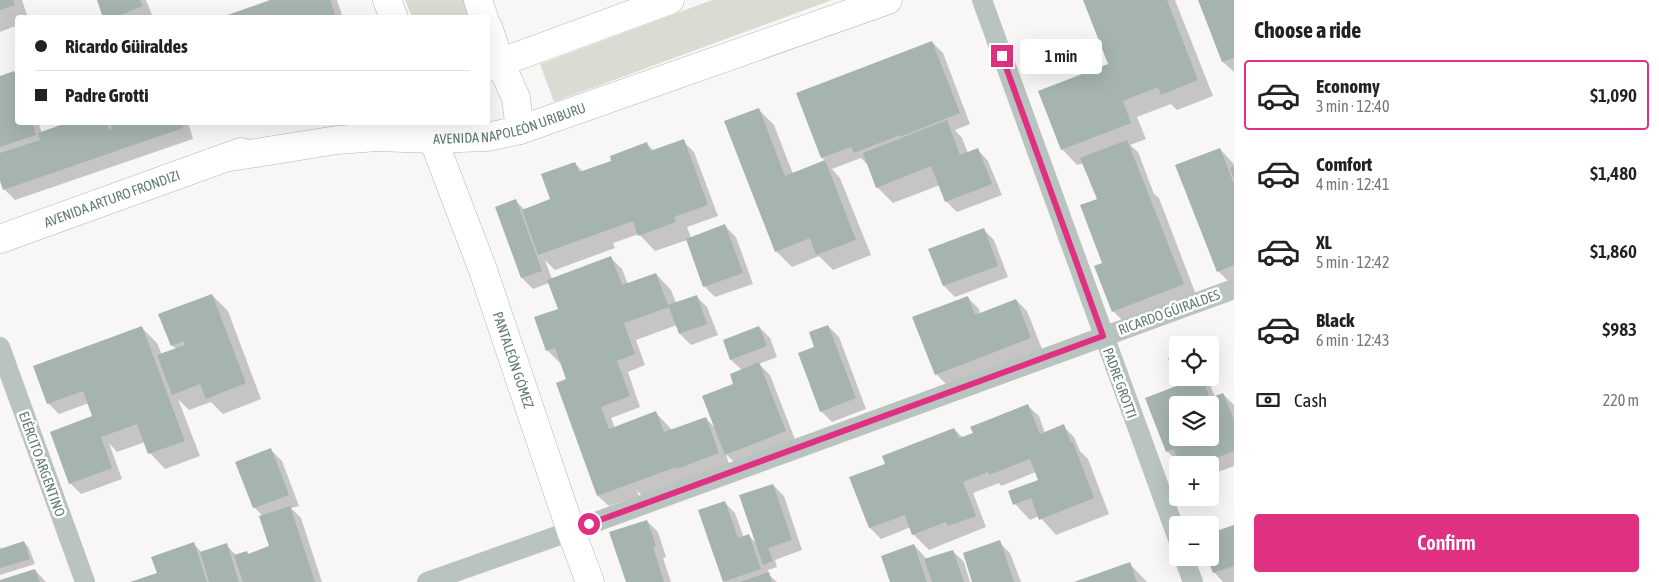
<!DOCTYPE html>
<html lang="en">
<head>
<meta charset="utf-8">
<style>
  :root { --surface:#fff; --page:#f6f6f6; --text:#222; --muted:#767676; --line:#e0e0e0; --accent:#df3081 }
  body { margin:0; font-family:"Asap Condensed",sans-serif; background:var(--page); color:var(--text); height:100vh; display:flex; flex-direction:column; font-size:19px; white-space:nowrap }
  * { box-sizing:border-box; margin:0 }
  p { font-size:16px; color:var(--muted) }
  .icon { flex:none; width:28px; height:28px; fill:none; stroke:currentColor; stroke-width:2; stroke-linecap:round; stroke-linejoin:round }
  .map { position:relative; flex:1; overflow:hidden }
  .details { display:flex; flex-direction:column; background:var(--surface); width:425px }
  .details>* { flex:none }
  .top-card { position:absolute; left:15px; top:15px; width:475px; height:110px; border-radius:5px; box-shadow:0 5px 20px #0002; display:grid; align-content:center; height:110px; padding:0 20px; background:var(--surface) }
  .controls { position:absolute; left:1169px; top:336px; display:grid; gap:10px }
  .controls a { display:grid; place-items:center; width:50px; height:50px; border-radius:5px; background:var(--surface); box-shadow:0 5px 20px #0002; font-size:25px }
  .end { position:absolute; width:22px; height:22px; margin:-11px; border:6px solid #df3081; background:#fff; box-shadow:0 0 0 2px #fff }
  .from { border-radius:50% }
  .bubble { position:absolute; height:35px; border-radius:5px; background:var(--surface); box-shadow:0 5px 20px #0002; font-size:16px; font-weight:600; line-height:35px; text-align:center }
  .top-card b { display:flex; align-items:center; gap:18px; height:48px; font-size:19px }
  .top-card b+b { border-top:1px solid var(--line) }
  .top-card i { width:12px; height:12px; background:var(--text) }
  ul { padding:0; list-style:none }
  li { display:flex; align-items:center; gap:15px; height:70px; margin:0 10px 8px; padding:0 10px; border:2px solid transparent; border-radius:5px }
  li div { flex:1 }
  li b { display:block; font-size:19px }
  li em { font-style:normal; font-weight:600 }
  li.on { border-color:var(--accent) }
  li>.icon { width:45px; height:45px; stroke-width:1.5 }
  h2 { padding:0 20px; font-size:22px; line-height:60px }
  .pay { display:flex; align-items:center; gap:12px; height:55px; padding:0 20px; font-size:19px }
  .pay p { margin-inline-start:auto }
  .action { display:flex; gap:10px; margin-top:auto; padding:10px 20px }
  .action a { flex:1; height:58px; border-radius:5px; background:var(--accent); color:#fff; font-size:20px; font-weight:600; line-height:58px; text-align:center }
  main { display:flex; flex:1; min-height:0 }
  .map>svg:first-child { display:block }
  .green { fill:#dcdbd3 }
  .shadow { fill:#0003; fill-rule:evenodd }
  .building { fill:#a5b4b0; fill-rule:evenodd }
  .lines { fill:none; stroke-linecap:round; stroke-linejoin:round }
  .secondary-casing { stroke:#acb8b5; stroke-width:29 }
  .street { stroke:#b9c3c0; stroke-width:20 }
  .secondary { stroke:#fff; stroke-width:28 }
  .route { stroke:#df3081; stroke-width:6 }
  .labels { text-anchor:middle; stroke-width:5; stroke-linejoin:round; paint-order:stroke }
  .street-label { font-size:14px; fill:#607b74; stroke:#fff }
</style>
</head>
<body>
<main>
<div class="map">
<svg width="1234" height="582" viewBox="0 0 1234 582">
  <rect width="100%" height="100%" fill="#f9f7f6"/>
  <path class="green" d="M405 0H469L476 17H412Z
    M712 0H832L554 102 540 64Z"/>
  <path class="shadow" d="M0 0H22L28 18H18V25L0 32Z
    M98 0H146L153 17 105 18Z
    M274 0H337L343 18H222Z
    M1085 0H1175L1213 96 1177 110 1171 104 1137 117 1146 139 1130 145 1138 152 1154 194 1159 198 1198 300 1129 327 1113 311 1104 263 1098 200 1084 163 1077 165 1062 149 1110 65Z
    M1199 0H1234V72L1223 62Z
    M932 42 943 53 970 124 955 130 962 138 968 153 978 150 988 161 1002 195 957 212 946 201 940 185 893 203 877 187 870 167 861 158 832 169 840 178 871 255 833 270 819 256 792 267 776 251 758 109 774 125 793 174 826 161 822 158Z
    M14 73 18 76V122H38L42 133 73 122H188L193 139 15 200 4 189 0 178V77Z
    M683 141 694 152 718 216 687 227 691 238 725 226 736 237 753 284 715 297 704 286 687 240 655 251 639 234 613 243 615 248 555 270 545 260 552 279 611 258 622 269 628 284 656 274 671 290 676 303 696 296 707 307 718 335 691 345 680 334 677 325 636 340 645 365 628 372 640 407 611 418 615 428 656 413 672 430 706 418 716 429 742 370 731 360 724 341 759 327 770 338 777 357 759 364 770 375 796 442 737 465 726 454 729 464 646 499 637 491 639 496 609 506 598 496 562 365 547 350 560 309 549 283 533 289 522 278 497 207 516 201 525 210 552 200 575 163 583 172 611 162 647 144 654 151Z
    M1220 149 1234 164V287L1218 271Z
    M983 229 994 240 1008 277 955 297 944 286 930 249Z
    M212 295 228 311 261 399 223 414 211 402 189 410 178 399 200 456 165 469 150 453 145 442 117 452 109 443 122 479 81 494 70 483 96 421 89 403 59 414 48 403 141 327 157 343 162 355 176 349 172 345Z
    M968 298 979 309 980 314 1016 300 1027 311 1042 349 947 385 936 374Z
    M828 326 839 337 866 409 832 422 821 411Z
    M1178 378H1207L1215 397 1223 394 1234 405V466L1210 475V465H1181L1167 451 1180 386ZM1178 405H1210V438H1178Z
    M1028 406 1039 416 1045 433 1063 426 1074 437 1080 451 1088 459 1109 514 1056 535 1039 516 1030 520 1015 504 1039 480 1036 472 1001 486 999 483 973 493 986 527 929 550 913 534 911 527 881 539 870 528 851 478 886 464 954 429 963 438Z
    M271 450 282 461 299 506 291 508 301 518 322 582H133L159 574 194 544 202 553 226 545 237 556 247 552 249 555 271 547 263 516 254 507Z
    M773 485 784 496 802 550 775 560 777 567 768 570 769 575 777 582H725L724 502 735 513 744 538 749 536 757 544Z
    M647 521 658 532 666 557 663 558 671 582H627Z
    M1234 526V582H1223L1214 572 1209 558H1210V534Z
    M24 542 29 548 35 564 0 575V546L1 550Z
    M999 542 1010 553 1021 582H974Z
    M914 545 924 556 926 560 953 551 964 562 970 582H891Z
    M1130 564 1147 582H1076Z
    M35 570 46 582H0Z"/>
  <path class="building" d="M0 0H13L15 5 0 10Z
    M97 0H140L143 6 113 18H103Z
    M270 0H330L335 14 324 18H219Z
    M1083 0H1167L1198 80 1161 95 1158 87 1123 101 1131 123 1061 150 1038 91 1108 64Z
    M1198 0H1234V58L1222 62Z
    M932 41 960 113 900 137V135L854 153 851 147 821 158 796 93Z
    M14 71 18 81V122H32L36 135 0 147V76Z
    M759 108 785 176 825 160 856 240 816 255 810 238 775 252 724 121Z
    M947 120 960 155 978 148 992 184 945 202 931 166 876 188 863 153Z
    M69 122H106L109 130 112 128 110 122H182L183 128 3 190 0 181V153L40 140 38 133Z
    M684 139 708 205 674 217 676 222 638 236 633 221 538 255 522 210 550 199 541 174 575 162 579 172 611 161 610 156 647 142 650 151Z
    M1127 140 1184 284 1112 312 1094 266 1102 263 1080 205 1097 199 1080 158Z
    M1220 148 1234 184V265L1217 272 1175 165Z
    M1234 166V179L1230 168Z
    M516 199 542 271 521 278 495 207Z
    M725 224 743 273 703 287 686 239Z
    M984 228 998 266 943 286 928 249Z
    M611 256 622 285 656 273 668 305 697 295 707 324 679 334 669 307 624 323 635 354 617 361 630 396 601 407 609 429 656 411 664 432 706 417 719 453 677 469 676 467 597 496 556 383 566 379 555 348 546 351 534 317 558 309 547 280Z
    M212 294 246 383 206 399 200 384 172 395 157 355 185 345 184 341 171 346 158 314Z
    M968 296 975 315 1016 299 1031 338 935 375 912 317Z
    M828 325 856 398 820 412 798 353 814 347 809 332Z
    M142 326 185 441 148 454 137 424 101 437 112 468 69 484 50 432 92 416 83 391 47 404 33 366Z
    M759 326 767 346 730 360 723 340Z
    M1178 355V378H1202L1210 398 1223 393 1234 420V451L1198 465H1179L1174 449 1166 452 1145 398 1179 385 1168 358ZM1178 405H1210V438H1178Z
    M759 362 786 431 725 455 702 396 733 384 730 374Z
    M1028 404 1040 434 1064 424 1071 443 1073 442 1094 498 1039 520 1031 498 1013 505 1008 491 1038 480 1030 459 989 475 988 472 963 482 976 516 948 526 946 522 912 535 905 515 869 528 849 477 885 464 882 456 954 428 959 438 973 433 970 427Z
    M271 448 289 495 253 508 235 462Z
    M773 484 792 540 768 548 773 561 763 565 739 495Z
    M725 501 738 538 749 534 761 569 723 582 698 510Z
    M290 506 315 582H243L234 555 247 551 248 554 269 546 259 516Z
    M647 520 656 546 653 547 664 582H626L609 532Z
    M1234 525V566L1213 573 1207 558H1210V533Z
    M1000 540 1014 582H972L963 553Z
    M24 541 30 559 0 568V549Z
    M194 542 207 582H130L157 573 151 557Z
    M227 543 239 582H209L200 552Z
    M914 544 927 582H890L881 556Z
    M953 550 964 582H932L924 559Z
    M1130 562 1137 582H1074Z
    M35 569 40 582H0V580Z
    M769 572 772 582H740Z"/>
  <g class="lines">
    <defs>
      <g id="secondary">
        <path d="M387 0 394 18"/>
        <path d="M478 0 484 18"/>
        <path d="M488 27 500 62 516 98 520 130"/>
        <path d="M488 67 670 0"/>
        <path id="s1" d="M424 126 433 139 483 270 571 531 590 582"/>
        <path id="s2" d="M224 158 337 140 377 137 433 139 487 137 520 130 888 0"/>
        <path id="s3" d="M0 239 241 152"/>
      </g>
    </defs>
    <use href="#secondary" class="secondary-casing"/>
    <path class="street" d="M982 0 1178 539
      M0 347 85 582
      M1184 558 1193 582
      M427 582 571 531 1234 289"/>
    <use href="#secondary" class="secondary"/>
  </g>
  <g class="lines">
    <path class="route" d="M589 524 1103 336 1002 56"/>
  </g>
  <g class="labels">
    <g class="street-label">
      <text dy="5" stroke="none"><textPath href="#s2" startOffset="289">AVENIDA NAPOLEÓN URIBURU</textPath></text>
      <text dy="5" stroke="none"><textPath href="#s3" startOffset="119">AVENIDA ARTURO FRONDIZI</textPath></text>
      <text transform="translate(1169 312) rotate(-20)" y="5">RICARDO GÜIRALDES</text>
      <text dy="5" stroke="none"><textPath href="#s1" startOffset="251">PANTALEÓN GÓMEZ</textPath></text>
      <text transform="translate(1120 383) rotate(70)" y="5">PADRE GROTTI</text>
      <text transform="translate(42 464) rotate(70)" y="5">EJÉRCITO ARGENTINO</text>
    </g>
  </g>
</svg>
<div class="controls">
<a><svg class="icon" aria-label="locate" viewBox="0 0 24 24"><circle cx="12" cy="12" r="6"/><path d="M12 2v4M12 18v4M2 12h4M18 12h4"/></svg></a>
<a><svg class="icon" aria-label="layers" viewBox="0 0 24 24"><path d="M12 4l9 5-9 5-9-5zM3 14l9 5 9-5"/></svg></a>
<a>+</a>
<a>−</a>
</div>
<i class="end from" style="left:589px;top:524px"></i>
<i class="end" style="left:1002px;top:56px"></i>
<div class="bubble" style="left:1020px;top:39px;width:82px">1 min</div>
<div class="top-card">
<b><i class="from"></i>Ricardo Güiraldes</b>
<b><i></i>Padre Grotti</b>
</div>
</div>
<section class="details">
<h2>Choose a ride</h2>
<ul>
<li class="on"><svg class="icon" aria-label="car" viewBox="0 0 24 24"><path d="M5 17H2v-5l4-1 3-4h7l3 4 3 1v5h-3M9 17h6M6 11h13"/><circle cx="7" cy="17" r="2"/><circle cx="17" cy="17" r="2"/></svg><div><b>Economy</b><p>3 min · 12:40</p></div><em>$1,090</em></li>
<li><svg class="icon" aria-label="car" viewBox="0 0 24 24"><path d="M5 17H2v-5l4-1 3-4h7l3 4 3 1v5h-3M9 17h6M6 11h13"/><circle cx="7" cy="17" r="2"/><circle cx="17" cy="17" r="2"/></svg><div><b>Comfort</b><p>4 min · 12:41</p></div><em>$1,480</em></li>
<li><svg class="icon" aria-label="car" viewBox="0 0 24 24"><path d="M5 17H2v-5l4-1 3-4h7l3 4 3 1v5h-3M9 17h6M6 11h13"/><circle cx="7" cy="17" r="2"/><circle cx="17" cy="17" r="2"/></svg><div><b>XL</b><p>5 min · 12:42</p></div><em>$1,860</em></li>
<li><svg class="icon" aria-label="car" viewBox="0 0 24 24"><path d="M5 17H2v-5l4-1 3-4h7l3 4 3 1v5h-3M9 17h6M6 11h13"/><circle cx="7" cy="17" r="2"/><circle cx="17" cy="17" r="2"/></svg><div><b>Black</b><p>6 min · 12:43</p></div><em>$983</em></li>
</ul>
<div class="pay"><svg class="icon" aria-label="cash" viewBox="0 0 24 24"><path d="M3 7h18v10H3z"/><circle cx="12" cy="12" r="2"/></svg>Cash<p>220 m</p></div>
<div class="action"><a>Confirm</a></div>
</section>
</main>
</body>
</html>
